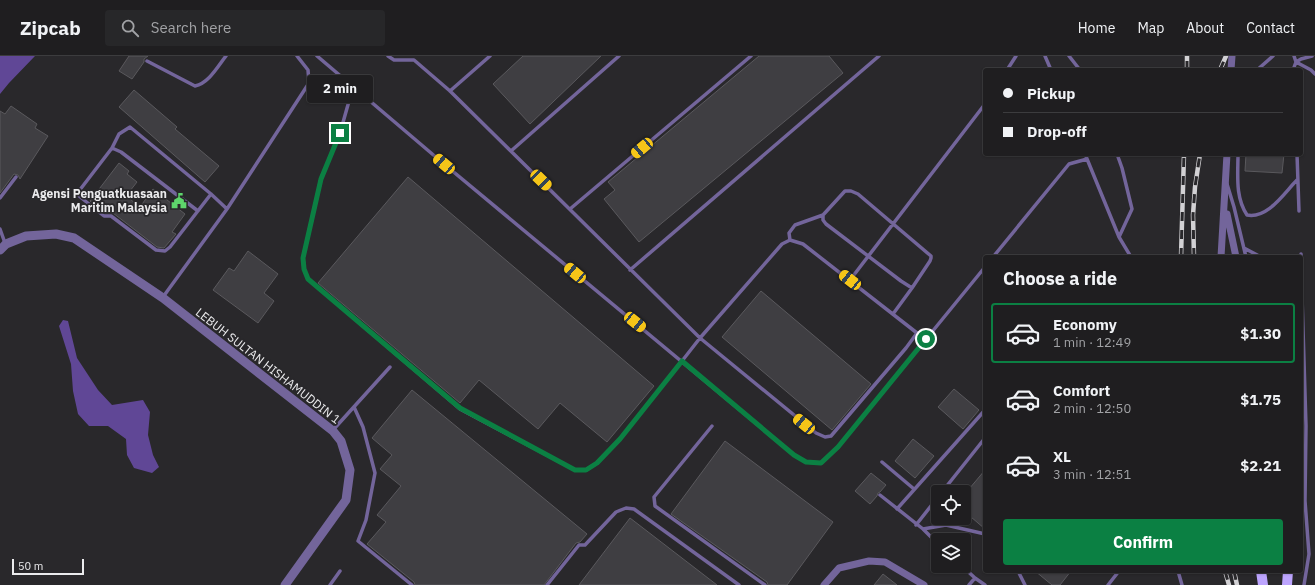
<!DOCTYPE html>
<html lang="en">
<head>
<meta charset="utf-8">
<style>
  :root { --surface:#1f1e20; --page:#272729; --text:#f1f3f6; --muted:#a1a2a5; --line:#3c3c3e; --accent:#0b8043 }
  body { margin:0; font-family:"IBM Plex Sans",sans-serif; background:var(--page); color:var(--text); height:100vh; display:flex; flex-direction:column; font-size:15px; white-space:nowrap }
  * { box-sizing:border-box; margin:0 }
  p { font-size:13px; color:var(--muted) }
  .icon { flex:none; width:22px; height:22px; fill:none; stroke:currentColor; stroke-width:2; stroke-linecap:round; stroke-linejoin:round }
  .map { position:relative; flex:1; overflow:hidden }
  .details { position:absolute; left:983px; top:199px; width:320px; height:318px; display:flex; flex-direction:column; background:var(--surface); border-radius:4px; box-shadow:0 1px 3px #0004,0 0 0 1px var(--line) }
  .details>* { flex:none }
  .hud { position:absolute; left:983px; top:12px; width:320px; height:88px; border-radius:4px; box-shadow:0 1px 3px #0004,0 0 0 1px var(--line); display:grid; align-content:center; height:88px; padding:0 20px; background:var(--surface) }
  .fabs { position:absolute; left:931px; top:429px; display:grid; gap:8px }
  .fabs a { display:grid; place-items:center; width:40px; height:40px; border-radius:4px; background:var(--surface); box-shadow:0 1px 3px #0004,0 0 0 1px var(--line); font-size:20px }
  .scale { position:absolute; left:12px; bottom:10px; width:72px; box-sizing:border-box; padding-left:4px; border:2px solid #ebebed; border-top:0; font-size:11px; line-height:14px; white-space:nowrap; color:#ebebed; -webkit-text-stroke:3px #29282b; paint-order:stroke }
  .end { position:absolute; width:18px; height:18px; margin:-9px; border:5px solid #0b8043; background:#fff; box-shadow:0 0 0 2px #fff }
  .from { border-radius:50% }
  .bubble { position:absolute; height:28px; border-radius:4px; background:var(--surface); box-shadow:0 1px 3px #0004,0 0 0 1px var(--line); font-size:13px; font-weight:700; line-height:28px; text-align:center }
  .car { position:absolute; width:12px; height:24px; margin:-12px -6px; border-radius:5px; box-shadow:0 0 3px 1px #0007; background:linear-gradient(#f5c518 24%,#345 0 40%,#f5c518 0 76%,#345 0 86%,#f5c518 0) }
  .hud b { display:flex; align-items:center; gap:14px; height:38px; font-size:15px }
  .hud b+b { border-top:1px solid var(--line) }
  .hud i { width:10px; height:10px; background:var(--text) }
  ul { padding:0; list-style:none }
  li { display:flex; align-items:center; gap:12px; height:60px; margin:0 8px 6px; padding:0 12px; border:2px solid transparent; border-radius:4px }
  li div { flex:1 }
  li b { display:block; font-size:15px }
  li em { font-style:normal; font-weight:700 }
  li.on { border-color:var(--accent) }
  li>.icon { width:36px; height:36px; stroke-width:1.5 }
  h2 { padding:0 20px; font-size:18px; line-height:48px }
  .cta { display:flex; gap:8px; margin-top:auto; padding:8px 20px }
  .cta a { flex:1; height:46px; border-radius:4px; background:var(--accent); color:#fff; font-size:16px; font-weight:700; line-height:46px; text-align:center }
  header { display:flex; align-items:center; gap:24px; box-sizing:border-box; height:56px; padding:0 20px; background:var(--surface); border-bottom:1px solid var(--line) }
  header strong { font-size:19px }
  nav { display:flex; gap:22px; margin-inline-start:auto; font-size:14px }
  .search { width:280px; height:36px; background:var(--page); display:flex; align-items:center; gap:10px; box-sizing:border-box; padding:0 14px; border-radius:4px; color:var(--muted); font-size:15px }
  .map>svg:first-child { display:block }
  .water { fill:#604796 }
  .building { fill:#3f3e42; stroke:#5a595d }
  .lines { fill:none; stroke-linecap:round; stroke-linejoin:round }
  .service { stroke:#73659b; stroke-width:3.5 }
  .minor { stroke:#73659b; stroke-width:7 }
  .tertiary { stroke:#73659b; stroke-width:9 }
  .primary { stroke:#bda5fe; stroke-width:10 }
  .rail-casing { stroke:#d2d1d4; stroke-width:4.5 }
  .rail { stroke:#29282b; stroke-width:3; stroke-dasharray:9; stroke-linecap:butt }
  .route { stroke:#0b8043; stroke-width:5 }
  .labels { text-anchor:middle; stroke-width:3.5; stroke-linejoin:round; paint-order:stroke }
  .poi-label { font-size:12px; font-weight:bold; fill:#ebebed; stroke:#29282b; text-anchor:end }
  .street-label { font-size:12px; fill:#ebebed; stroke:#29282b }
</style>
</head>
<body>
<header>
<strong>Zipcab</strong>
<div class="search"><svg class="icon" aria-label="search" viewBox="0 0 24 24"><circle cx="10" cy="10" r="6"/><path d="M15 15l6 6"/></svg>Search here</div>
<nav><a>Home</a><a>Map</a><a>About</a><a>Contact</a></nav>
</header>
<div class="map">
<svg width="1315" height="529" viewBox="0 0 1315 529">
  <rect width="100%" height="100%" fill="#29282b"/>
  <path class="water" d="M0 0H35L9 27 0 38Z
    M63 264 68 265 77 302 98 334 112 349 143 344 150 356 148 379 153 399 159 411 152 417 134 412 127 399 126 383 108 370H89L78 358 73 335 71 308 59 270Z"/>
  <path class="building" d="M129 0H148L144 3V6L132 23 119 15Z
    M523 0H601L530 68 493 28Z
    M759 0H829L843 17 639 186 604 143 615 134 608 126Z
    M134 34 177 71 175 73 219 110 205 126 119 51Z
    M11 50 37 68 35 72 48 80 20 123 18 119 14 118 0 137V55L5 58Z
    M1246 98H1284L1282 117 1245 115Z
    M119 107 129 115 127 118 137 126 126 140 140 151 153 133 185 158 172 176 176 178 164 192 157 191 113 157H105L90 145Z
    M408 121 654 330 607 386 560 347 538 373 479 324 460 347 318 227Z
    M248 195 278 218 264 237 274 245 258 267 213 234 229 212 234 215Z
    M761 235 871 328 832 374 722 281Z
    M954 333 979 354 963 373 938 351Z
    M412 334 587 478 580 486 576 487 544 529H415L414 526 367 488 386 466 377 459 401 430 380 413 392 399 372 382Z
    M913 383 934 400 915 422 895 405Z
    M725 385 833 466 787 529H768L767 526 671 458Z
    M985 414V473L964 455V439Z
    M871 417 886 429 880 436 878 437 877 440 870 448 855 435Z
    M630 462 717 529H579Z
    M1035 515H1071L1060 529H1052Z
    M883 518 897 529H874Z"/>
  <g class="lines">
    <path class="service" d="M317 0 444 108 794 399 806 406 821 407 838 391 985 211
      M1045 0 1051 14
      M1069 0 1080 14
      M1312 0 1301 3 1296 6 1311 14 1315 18
      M147 5 195 30C209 27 218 10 226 0
      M1007 14 1016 0
      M1257 14 1273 0
      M1293 14 1296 6 1294 0
      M353 31 340 77 321 123 303 202 304 213 308 223 460 353 575 414H586L597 407 620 383 682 305 700 282 782 188 790 184 803 188 917 277 906 292 831 380 825 381 816 377 700 282 450 35 414 4H394L388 0
      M450 35 490 0
      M112 92 121 96 198 155
      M511 95 619 0
      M1085 98 1119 181 1131 201
      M1117 98 1122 112 1132 153 1119 181
      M1238 98C1238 119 1235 141 1247 159 1268 163 1284 137 1297 124
      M1297 98 1299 155
      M1227 128 1234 151 1246 201
      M845 135H851L858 138 931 200V202L930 205 912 232 901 225 826 168 823 164V159Z
      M211 138 170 191 165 195 156 194 111 160H104L79 140V135L112 92 119 78 130 71 211 138 227 153
      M0 142 16 121
      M570 153 751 0
      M0 173 5 187
      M790 184 789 177 795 169 823 159
      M1244 192 1261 201
      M1301 198V201
      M993 201 1069 108 1087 103
      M1301 207 1306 370 1305 445 1309 498 1304 529
      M630 214 879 0
      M850 224 985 48
      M163 241 227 153 309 27 308 14 297 0
      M893 258 912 232
      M354 351 363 371 375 417 366 464 358 485 412 529
      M712 370 654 441 655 450 765 529
      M333 374 390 311
      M882 406 914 433
      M942 436 985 382
      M880 439 923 473 938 488
      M897 453 985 354
      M916 469 938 441
      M923 473 946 469 985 478
      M962 510 975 522
      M1018 515 1025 529
      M1178 515 1182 529
      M330 529 340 515
      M547 529 579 489H585L616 456 626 452 634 453 739 529
      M969 529 975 522 985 529
      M1108 529 1119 515"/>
    <path class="minor" d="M1231 14 1232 0
      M1227 158 1236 201
      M1221 201 1227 98
      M824 529 839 512 869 505 885 506 924 529"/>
    <path class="tertiary" d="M0 194 6 188 26 180 56 178 74 182 163 242 333 375 341 385 350 414 346 444 285 529"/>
    <path class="primary" d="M1261 515 1263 529
      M1287 529 1288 515"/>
    <defs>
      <path id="rail" d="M1187 14V0
        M1220 14 1226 0
        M1181 201 1184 98
        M1194 201 1193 159 1195 131 1200 98
        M1225 515 1229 529
        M1234 515 1237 529"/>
    </defs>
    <use href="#rail" class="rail-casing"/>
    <use href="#rail" class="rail"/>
  </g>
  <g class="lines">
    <path class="route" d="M340 77 321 123 303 202 304 213 308 223 460 352 575 414H586L597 407 620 383 682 305 794 399 806 406 821 407 838 391 926 283"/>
  </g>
  <defs>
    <symbol id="civic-bare" viewBox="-9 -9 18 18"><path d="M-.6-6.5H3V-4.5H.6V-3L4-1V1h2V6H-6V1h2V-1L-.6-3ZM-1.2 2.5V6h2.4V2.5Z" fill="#5ed56c" stroke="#29282b" stroke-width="2.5" paint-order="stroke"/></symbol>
  </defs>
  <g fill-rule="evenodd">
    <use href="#civic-bare" x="168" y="134" width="22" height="22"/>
  </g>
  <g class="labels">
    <g class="poi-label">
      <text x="167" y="142">Agensi Penguatkuasaan<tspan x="167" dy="14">Maritim Malaysia</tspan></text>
    </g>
    <g class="street-label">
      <text transform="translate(268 310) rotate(38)" y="4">LEBUH SULTAN HISHAMUDDIN 1</text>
    </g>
  </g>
</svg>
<div class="fabs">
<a><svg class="icon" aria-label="locate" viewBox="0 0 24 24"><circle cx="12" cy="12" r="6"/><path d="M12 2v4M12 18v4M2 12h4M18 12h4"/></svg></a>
<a><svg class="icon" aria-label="layers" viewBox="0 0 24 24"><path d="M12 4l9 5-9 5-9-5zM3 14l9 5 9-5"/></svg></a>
</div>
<div class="scale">50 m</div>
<i class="end from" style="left:926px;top:283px"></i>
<i class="end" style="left:340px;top:77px"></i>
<div class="bubble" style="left:307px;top:19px;width:66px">2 min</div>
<i class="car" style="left:642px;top:92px;rotate:230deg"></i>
<i class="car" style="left:444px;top:108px;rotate:310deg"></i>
<i class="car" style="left:541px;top:124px;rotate:134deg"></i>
<i class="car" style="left:575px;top:217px;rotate:310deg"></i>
<i class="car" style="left:850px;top:224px;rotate:308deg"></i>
<i class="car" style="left:635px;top:266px;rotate:129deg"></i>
<i class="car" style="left:804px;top:368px;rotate:309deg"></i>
<div class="hud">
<b><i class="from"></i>Pickup</b>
<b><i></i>Drop-off</b>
</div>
<section class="details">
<h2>Choose a ride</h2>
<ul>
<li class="on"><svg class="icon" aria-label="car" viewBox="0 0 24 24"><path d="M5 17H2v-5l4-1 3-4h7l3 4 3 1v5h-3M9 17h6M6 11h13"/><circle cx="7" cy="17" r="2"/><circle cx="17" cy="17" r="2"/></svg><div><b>Economy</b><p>1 min · 12:49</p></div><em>$1.30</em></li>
<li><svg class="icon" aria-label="car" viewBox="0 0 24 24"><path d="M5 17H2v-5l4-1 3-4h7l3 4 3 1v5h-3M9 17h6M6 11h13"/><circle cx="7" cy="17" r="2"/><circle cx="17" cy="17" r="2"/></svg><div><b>Comfort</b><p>2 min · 12:50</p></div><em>$1.75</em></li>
<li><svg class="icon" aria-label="car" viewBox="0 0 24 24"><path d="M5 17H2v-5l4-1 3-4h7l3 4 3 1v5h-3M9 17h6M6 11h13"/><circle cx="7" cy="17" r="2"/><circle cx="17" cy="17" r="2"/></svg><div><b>XL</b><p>3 min · 12:51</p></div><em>$2.21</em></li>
</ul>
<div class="cta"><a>Confirm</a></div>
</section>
</div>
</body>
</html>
